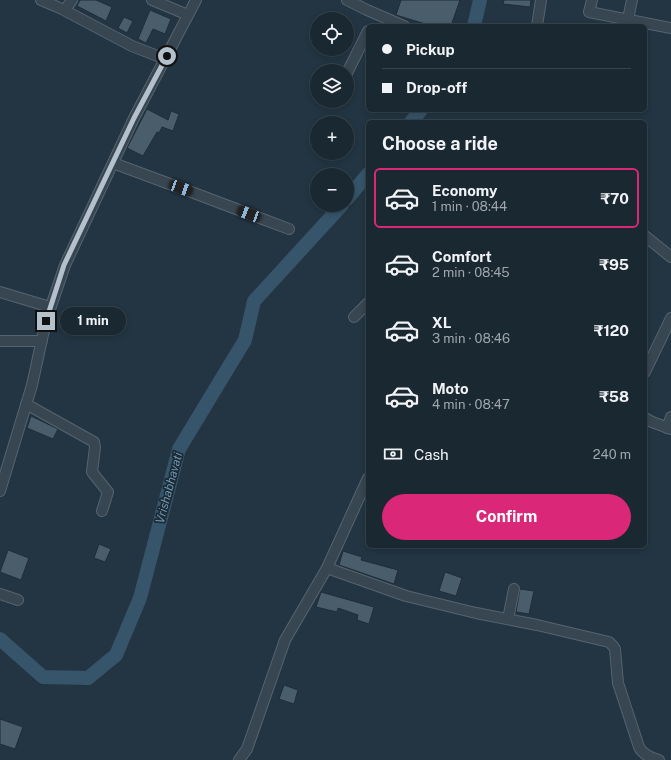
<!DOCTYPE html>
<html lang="en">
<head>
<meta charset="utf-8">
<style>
  :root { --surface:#1a2832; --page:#27343e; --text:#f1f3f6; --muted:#9fa6ac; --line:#38444d; --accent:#db2777 }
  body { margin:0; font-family:"Public Sans",sans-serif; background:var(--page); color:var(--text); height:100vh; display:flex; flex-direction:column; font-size:15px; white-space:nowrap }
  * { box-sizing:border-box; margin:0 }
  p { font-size:13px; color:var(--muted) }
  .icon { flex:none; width:22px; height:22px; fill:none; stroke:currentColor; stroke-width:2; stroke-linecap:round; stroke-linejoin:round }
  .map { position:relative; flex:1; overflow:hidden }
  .drawer { position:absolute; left:366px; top:120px; width:281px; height:428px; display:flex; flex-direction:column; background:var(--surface); border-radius:6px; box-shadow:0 2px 6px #0003,0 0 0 1px var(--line) }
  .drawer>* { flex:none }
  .banner { position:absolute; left:366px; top:24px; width:281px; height:88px; border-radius:6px; box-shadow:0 2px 6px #0003,0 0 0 1px var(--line); display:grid; align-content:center; height:88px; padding:0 16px; background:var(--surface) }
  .buttons { position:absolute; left:310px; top:12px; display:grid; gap:8px }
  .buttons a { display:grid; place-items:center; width:44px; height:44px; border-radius:50%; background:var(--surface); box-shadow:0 2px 6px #0003,0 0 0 1px var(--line); font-size:20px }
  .end { position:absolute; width:18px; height:18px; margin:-9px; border:5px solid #b4c1cc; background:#111; box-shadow:0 0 0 2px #111 }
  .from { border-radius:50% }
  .bubble { position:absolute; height:28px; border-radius:14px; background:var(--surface); box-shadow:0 2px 6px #0003,0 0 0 1px var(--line); font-size:13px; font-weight:700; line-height:28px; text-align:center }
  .car { position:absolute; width:12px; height:24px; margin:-12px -6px; border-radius:5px; box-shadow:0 0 3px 1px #0007; background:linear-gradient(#222 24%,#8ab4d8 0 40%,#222 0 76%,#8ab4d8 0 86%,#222 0) }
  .banner b { display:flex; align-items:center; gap:14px; height:38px; font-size:15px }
  .banner b+b { border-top:1px solid var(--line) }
  .banner i { width:10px; height:10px; background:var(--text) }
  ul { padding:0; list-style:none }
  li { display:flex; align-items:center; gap:12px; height:60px; margin:0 8px 6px; padding:0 8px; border:2px solid transparent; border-radius:6px }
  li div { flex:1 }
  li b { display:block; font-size:15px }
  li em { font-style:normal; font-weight:700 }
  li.on { border-color:var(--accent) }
  li>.icon { width:36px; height:36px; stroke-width:1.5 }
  h2 { padding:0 16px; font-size:18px; line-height:48px }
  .pay { display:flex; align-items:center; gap:10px; height:44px; padding:0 16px; font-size:15px }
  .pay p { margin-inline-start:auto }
  .button { display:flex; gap:8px; margin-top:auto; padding:8px 16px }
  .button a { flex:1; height:46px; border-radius:24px; background:var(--accent); color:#fff; font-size:16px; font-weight:700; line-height:46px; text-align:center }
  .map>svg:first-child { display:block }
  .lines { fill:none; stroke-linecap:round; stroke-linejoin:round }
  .river { stroke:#36546a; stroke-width:14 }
  .building { fill:#495d6b; stroke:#1f2d38 }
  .minor-casing { stroke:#56646f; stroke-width:12 }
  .minor { stroke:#384651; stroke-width:10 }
  .route { stroke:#b4c1cc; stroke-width:5 }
  .labels { text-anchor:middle; stroke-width:3.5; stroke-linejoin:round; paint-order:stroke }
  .water-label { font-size:12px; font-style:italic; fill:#7297b1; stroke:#1c2b36 }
</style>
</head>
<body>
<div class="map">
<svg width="671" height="760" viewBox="0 0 671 760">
  <rect width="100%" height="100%" fill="#233542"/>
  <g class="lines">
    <path class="river" d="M474 26 480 0
      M411 122 421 110
      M347 199 368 174
      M0 639 43 677 88 678 116 655 140 598 179 449 245 340 254 301 342 205"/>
  </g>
  <path class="building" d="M80 0H96L112 7 106 21 77 6Z
    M401 0H460L451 26H432L396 15Z
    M504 0H531L530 7 503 4Z
    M150 10 171 19 165 34 153 29 146 43 138 39Z
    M124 17 133 21 127 33 118 28Z
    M147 109 168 120 171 111 179 114 173 131 162 127 159 133 157 132 143 156 127 148Z
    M31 416 58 429 53 439 27 428Z
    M99 544 111 549 105 562 94 558Z
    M8 550 29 558 21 580 0 572Z
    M343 551 362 557 361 560 398 570 394 584 339 565Z
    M445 572 462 578 456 596 439 591Z
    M520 589 534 591 529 614 516 612Z
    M321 592 374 607 369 624 357 620 358 615 338 608 337 612 316 607Z
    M284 685 298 690 294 704 279 699Z
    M0 719 23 727 15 749 0 744Z"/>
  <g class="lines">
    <defs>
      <path id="minor" d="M41 0 62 9 132 46 160 57 165 58
        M152 0 188 15
        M347 0 367 10 404 26
        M592 0 589 12 671 28
        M65 10 72 0
        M628 19 632 0
        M537 26 541 0
        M347 73 368 31
        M113 163 194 193 289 229
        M645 236 671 257
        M0 292 50 307
        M354 317 368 303
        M0 341H42
        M645 372 671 318
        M26 404 94 442 95 447 92 472 108 492 102 511
        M645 418 652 422 671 429
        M667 428 671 417
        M0 491 32 385 46 321 65 265 134 118 196 0
        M327 568 406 596 476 613 537 625 609 642 613 646 615 649 618 683 639 747C643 755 651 758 659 760
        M0 594 18 600
        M508 619 514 589
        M239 760 247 749 285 640 327 568 368 478"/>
    </defs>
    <use href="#minor" class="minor-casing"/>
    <use href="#minor" class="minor"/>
  </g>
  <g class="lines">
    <path class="route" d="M46 321 64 265 134 118 167 56"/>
  </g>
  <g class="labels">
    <g class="water-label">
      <text transform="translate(169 488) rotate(-75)" y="4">Vrishabhavati</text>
    </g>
  </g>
</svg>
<div class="buttons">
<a><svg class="icon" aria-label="locate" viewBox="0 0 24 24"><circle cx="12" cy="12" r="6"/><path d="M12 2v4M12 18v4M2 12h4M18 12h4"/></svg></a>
<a><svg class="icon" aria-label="layers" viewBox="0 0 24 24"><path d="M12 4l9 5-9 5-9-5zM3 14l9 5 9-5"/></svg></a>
<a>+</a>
<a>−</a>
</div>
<i class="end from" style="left:167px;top:56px"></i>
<i class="end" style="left:46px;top:321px"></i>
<div class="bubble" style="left:60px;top:307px;width:66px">1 min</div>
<i class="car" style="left:181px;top:188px;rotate:110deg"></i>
<i class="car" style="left:249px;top:214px;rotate:291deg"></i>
<div class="banner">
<b><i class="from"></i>Pickup</b>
<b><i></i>Drop-off</b>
</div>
<section class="drawer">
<h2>Choose a ride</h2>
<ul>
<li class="on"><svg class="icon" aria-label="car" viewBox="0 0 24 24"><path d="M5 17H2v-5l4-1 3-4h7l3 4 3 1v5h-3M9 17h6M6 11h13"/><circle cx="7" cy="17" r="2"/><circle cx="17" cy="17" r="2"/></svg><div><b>Economy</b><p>1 min · 08:44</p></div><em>₹70</em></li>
<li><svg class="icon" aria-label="car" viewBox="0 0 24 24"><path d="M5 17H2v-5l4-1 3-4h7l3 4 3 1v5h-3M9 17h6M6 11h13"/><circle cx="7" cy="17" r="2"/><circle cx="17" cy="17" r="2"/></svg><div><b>Comfort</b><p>2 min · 08:45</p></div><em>₹95</em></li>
<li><svg class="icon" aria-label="car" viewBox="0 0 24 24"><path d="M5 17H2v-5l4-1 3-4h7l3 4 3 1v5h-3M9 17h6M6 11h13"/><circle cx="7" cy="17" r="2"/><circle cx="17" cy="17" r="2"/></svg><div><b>XL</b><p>3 min · 08:46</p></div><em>₹120</em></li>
<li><svg class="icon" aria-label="car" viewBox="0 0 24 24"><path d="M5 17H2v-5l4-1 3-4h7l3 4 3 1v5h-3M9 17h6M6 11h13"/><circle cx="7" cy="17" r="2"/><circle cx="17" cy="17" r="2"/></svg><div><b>Moto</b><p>4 min · 08:47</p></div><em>₹58</em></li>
</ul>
<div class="pay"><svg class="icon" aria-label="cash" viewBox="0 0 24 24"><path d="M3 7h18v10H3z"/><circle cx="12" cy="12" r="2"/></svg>Cash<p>240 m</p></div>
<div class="button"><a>Confirm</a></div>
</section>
</div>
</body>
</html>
